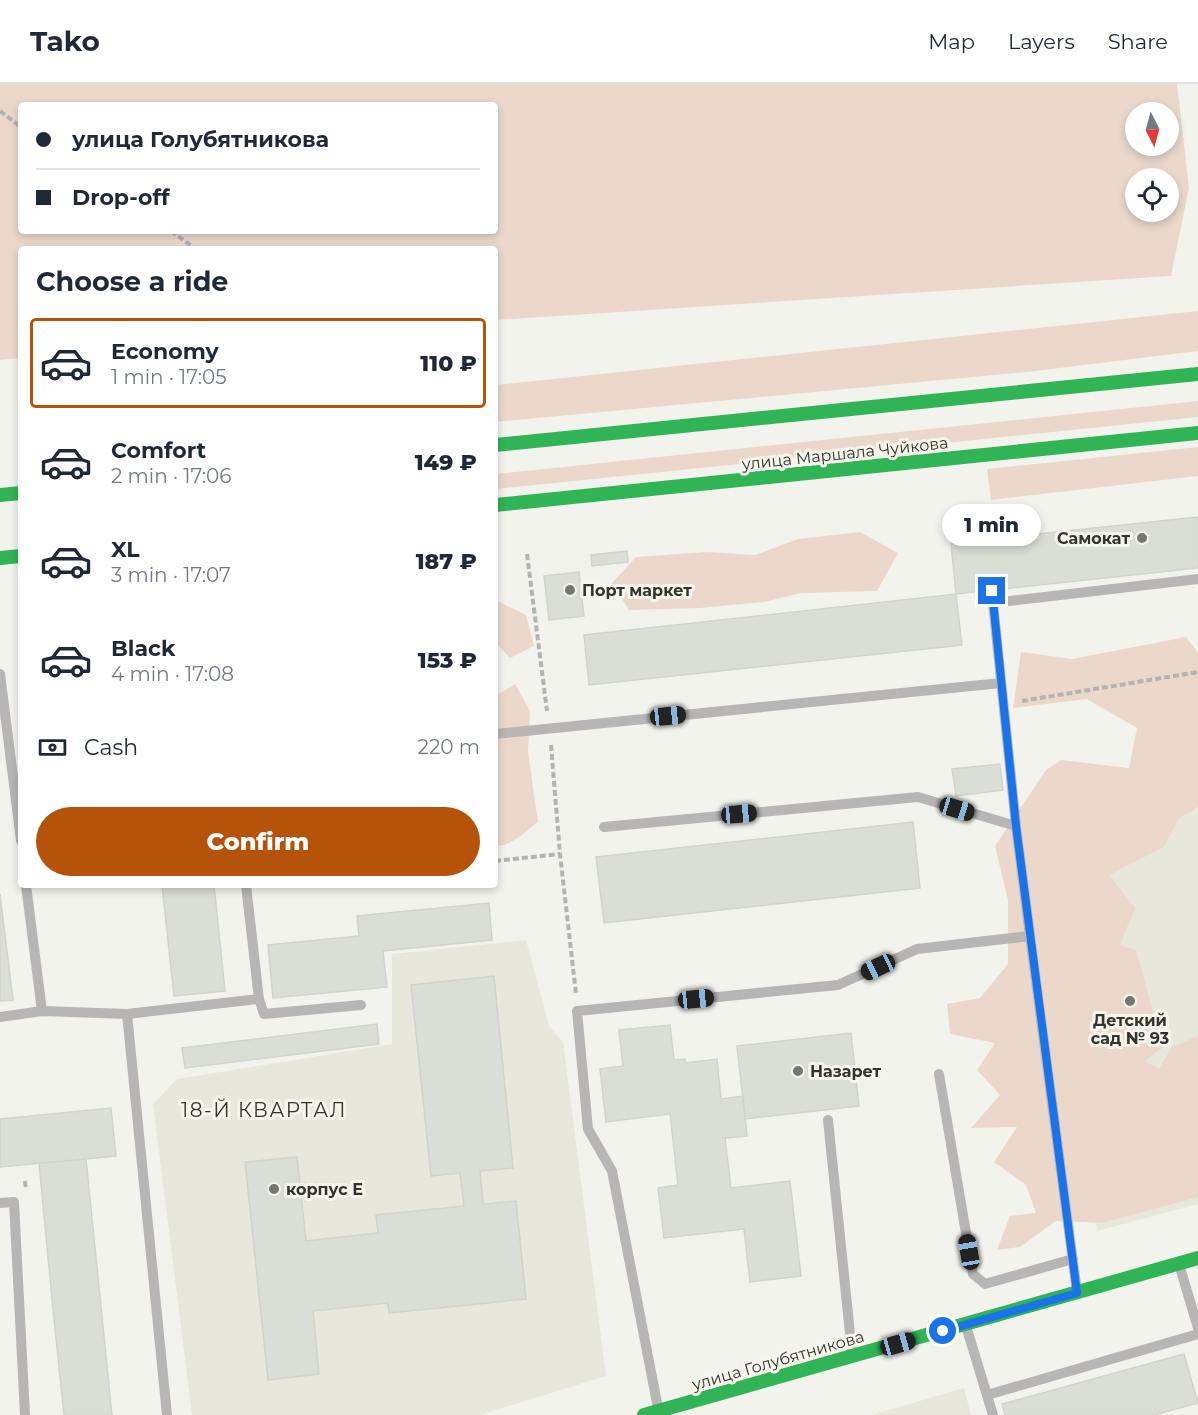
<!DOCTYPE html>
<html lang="en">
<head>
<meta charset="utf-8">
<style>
  :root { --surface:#fff; --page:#f6f6f7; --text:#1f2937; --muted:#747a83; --line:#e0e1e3; --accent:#b45309 }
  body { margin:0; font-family:Montserrat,sans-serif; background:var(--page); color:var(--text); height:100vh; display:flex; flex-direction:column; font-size:22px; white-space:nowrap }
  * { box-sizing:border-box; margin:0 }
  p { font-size:20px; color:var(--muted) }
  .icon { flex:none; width:33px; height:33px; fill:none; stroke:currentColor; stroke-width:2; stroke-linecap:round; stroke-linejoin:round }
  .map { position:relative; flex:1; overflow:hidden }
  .details { position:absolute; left:18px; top:162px; width:480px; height:642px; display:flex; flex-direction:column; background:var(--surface); border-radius:6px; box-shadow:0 3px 9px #0003 }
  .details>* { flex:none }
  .hud { position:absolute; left:18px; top:18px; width:480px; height:132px; border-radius:6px; box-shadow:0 3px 9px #0003; display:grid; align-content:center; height:132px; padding:0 18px; background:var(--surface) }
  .needle { width:39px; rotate:174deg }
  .fabs { position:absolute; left:1125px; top:18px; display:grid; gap:12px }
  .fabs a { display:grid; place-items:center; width:54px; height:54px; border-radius:50%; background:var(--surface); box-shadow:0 3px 9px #0003; font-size:30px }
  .end { position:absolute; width:27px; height:27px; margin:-14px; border:8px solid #1a73e8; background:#fff; box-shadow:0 0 0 3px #fff }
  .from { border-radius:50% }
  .bubble { position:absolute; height:42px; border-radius:21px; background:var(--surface); box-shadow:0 3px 9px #0003; font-size:20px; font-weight:800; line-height:42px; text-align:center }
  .car { position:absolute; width:18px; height:36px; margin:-18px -9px; border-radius:8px; box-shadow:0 0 4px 2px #0007; background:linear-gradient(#222 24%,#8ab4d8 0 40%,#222 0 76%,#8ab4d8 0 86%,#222 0) }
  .hud b { display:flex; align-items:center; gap:21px; height:57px; font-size:22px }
  .hud b+b { border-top:2px solid var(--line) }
  .hud i { width:15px; height:15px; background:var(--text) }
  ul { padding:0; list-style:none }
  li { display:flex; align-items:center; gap:18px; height:90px; margin:0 12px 9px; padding:0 6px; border:3px solid transparent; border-radius:6px }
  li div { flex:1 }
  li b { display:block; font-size:22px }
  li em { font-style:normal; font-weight:800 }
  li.on { border-color:var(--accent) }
  li>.icon { width:54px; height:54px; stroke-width:1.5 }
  h2 { padding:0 18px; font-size:27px; line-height:72px }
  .pay { display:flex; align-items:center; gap:15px; height:66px; padding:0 18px; font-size:22px }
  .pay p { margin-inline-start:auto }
  .primary-button { display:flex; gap:12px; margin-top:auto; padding:12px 18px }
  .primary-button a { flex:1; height:69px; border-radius:36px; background:var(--accent); color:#fff; font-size:24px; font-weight:800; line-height:69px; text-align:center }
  header { display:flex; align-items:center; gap:36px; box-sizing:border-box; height:84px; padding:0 30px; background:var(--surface); border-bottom:2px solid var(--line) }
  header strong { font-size:28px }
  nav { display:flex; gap:33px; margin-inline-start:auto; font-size:21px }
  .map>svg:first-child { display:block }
  .built { fill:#e7e7db }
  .green { fill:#ebd8cb; fill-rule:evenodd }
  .building { fill:#dbded5; stroke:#d2d3cf; stroke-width:1.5 }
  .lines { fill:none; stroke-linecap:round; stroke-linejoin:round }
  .path { stroke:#b4b3b1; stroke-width:4; stroke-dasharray:6 3; stroke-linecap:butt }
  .lane { stroke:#b7b6b4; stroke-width:10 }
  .fast { stroke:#30b455; stroke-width:14 }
  .route { stroke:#1a73e8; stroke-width:8 }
  .poi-dot { fill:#767672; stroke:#f6f5eb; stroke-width:2 }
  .labels { text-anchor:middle; stroke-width:6; stroke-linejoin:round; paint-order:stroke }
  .street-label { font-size:16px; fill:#33332f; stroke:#f6f5eb }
  .poi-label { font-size:16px; font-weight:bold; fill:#33332f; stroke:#f6f5eb; text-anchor:start }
  .quarter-label { font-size:20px; letter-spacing:1.5px; fill:#33332f; stroke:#f6f5eb }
</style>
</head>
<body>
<header>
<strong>Tako</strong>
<nav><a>Map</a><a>Layers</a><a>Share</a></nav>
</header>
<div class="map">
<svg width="1198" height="1331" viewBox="0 0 1198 1331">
  <rect width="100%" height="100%" fill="#f3f3ee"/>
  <path class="built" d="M1198 692V1120L1097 1147 1031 714Z
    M526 856 549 942 563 958 606 1292 480 1331H192L153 1020 177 995 392 960V870Z
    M964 1304 971 1331H872Z"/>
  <path class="green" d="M0 0H1177L1189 104 1171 192 495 236V165H21V274L0 276ZM21 21H495V147H21ZM1136 28H1168V62H1136ZM1168 94V128H1136V94Z
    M1198 227V267L1027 288 495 338V301Z
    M1198 317V333L495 405V390Z
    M1198 363V392L991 416 987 385Z
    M860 448 898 469 877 507 801 509 764 518 700 524 629 526 612 499 636 473 706 468 755 471 798 455Z
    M495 516 526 531 534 562 510 574 495 558Z
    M1186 553 1198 569V723L1179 734 1164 763 1109 791 1135 824 1120 861 1136 866 1163 963 1145 977 1159 985 1172 963 1198 952V1113L1102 1139 1056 1137 1020 1163 997 1166 1010 1132 1036 1129 1026 1101 994 1078 1017 1043 971 1044 1000 1011 977 986 995 959 950 950 947 920 980 914 1008 880V816L995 762 1046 686 1061 676 1129 684 1137 644 1087 615 1013 624 1021 568 1072 575Z
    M515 600 530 627 528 668 538 738C525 748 512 762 495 762V612Z"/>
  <path class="building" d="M1198 433V484L956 510 951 459Z
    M627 467 628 478 592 482 591 471Z
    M579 488 584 532 549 536 544 492Z
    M956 510 962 561 589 601 584 551Z
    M1000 680 1003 706 956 712 952 685Z
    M913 738 920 804 604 839 596 773Z
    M162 801H214L225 907 174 912Z
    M0 810 13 916 0 917Z
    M489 819 492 856 383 867 387 903 273 914 268 861 359 852 357 832Z
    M494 892 513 1084 480 1087 483 1120 516 1117 526 1215 389 1229 388 1219 313 1227 319 1290 268 1296 245 1078 297 1073 306 1157 378 1149 376 1131 464 1122 460 1089 431 1092 411 901Z
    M377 940 379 960 185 984 182 964Z
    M670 941 674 976 685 975V979L717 975 721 1015 743 1012 747 1052 725 1054 731 1104 790 1097 801 1192 750 1198 744 1145 664 1154 658 1104 678 1101 670 1030 606 1038 600 985 623 982 619 946Z
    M851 949 859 1022 745 1035 737 962Z
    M111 1024 116 1072 0 1083V1035Z
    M86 1075 112 1331H64L53 1225 39 1079Z
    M1184 1270 1198 1319 1154 1331H1005L1002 1320Z"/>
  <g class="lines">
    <path class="path" d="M0 27 21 43
      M171 147 196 165
      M527 470 547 627
      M1022 617 1198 588
      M551 661 560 770 576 910
      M495 777 560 770
      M25 1097 26 1106"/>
    <path class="lane" d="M981 426 985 456
      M0 590 21 757
      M495 650 1001 599
      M604 743 918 713 1016 742
      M26 801 42 927 127 930 167 1331
      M1030 852 1016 742 993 519 1198 495
      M259 915 264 930 361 921
      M127 930 259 915 246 801
      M0 933 42 927
      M939 990 973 1190 985 1200 1073 1175
      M828 1036 852 1269
      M0 1119 14 1118 25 1331
      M1179 1180 1198 1244
      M966 1242 993 1331
      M987 1311 1198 1250
      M658 1324 612 1087 588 1045 577 927 838 901 917 865 1030 852 1077 1208"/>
    <path class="fast" d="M495 361 1198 290
      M0 411 21 409
      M495 421 1198 349
      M0 474 21 472
      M644 1331 1198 1174"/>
  </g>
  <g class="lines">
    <path class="route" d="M943 1247 1077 1209 1016 742 992 507"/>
  </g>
  <g class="poi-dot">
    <circle cx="1142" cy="454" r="6"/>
    <circle cx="570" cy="506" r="6"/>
    <circle cx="1130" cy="917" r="6"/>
    <circle cx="798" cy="987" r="6"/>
    <circle cx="274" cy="1105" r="6"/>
  </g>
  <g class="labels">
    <g class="street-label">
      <text transform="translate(845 369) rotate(-6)" y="6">улица Маршала Чуйкова</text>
      <text transform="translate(778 1276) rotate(-16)" y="6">улица Голубятникова</text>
    </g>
    <g class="poi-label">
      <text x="1130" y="460" text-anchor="end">Самокат</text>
      <text x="582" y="512">Порт маркет</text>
      <text x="1130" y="942" text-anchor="middle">Детский<tspan x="1130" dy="18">сад № 93</tspan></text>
      <text x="810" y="993">Назарет</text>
      <text x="286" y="1111">корпус Е</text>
    </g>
    <g class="quarter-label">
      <text x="264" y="1033">18-Й КВАРТАЛ</text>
    </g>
  </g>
</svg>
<div class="fabs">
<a><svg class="needle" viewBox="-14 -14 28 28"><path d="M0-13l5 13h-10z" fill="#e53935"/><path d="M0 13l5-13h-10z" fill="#747a83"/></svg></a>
<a><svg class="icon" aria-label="locate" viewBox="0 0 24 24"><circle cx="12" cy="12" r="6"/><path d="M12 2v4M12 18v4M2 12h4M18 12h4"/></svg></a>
</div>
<i class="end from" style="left:943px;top:1247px"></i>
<i class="end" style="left:992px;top:507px"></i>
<div class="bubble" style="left:942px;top:420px;width:99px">1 min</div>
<i class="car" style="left:668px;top:632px;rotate:84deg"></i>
<i class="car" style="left:957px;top:725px;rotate:107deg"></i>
<i class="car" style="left:739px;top:730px;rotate:85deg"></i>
<i class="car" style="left:878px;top:883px;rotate:245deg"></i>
<i class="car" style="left:696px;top:915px;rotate:84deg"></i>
<i class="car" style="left:969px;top:1168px;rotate:350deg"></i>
<i class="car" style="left:898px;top:1260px;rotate:74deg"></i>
<div class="hud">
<b><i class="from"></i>улица Голубятникова</b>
<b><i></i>Drop-off</b>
</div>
<section class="details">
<h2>Choose a ride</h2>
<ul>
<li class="on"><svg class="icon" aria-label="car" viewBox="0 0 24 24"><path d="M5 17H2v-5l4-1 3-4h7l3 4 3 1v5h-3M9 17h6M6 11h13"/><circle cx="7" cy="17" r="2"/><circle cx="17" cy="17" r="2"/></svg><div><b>Economy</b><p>1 min · 17:05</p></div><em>110 ₽</em></li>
<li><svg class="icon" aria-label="car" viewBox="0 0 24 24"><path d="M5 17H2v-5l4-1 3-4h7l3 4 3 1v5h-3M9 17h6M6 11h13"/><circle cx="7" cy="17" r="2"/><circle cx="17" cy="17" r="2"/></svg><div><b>Comfort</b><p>2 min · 17:06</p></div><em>149 ₽</em></li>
<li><svg class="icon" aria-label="car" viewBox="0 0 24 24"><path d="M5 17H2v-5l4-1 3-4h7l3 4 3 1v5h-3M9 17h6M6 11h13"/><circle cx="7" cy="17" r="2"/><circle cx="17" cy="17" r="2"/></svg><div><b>XL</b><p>3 min · 17:07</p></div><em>187 ₽</em></li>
<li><svg class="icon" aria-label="car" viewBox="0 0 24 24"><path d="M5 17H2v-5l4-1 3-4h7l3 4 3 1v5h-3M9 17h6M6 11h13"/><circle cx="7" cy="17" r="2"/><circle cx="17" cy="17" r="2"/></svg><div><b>Black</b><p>4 min · 17:08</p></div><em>153 ₽</em></li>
</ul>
<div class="pay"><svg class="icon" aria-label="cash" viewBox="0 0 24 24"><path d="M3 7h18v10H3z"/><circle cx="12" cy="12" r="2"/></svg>Cash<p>220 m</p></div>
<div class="primary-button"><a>Confirm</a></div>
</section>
</div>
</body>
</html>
